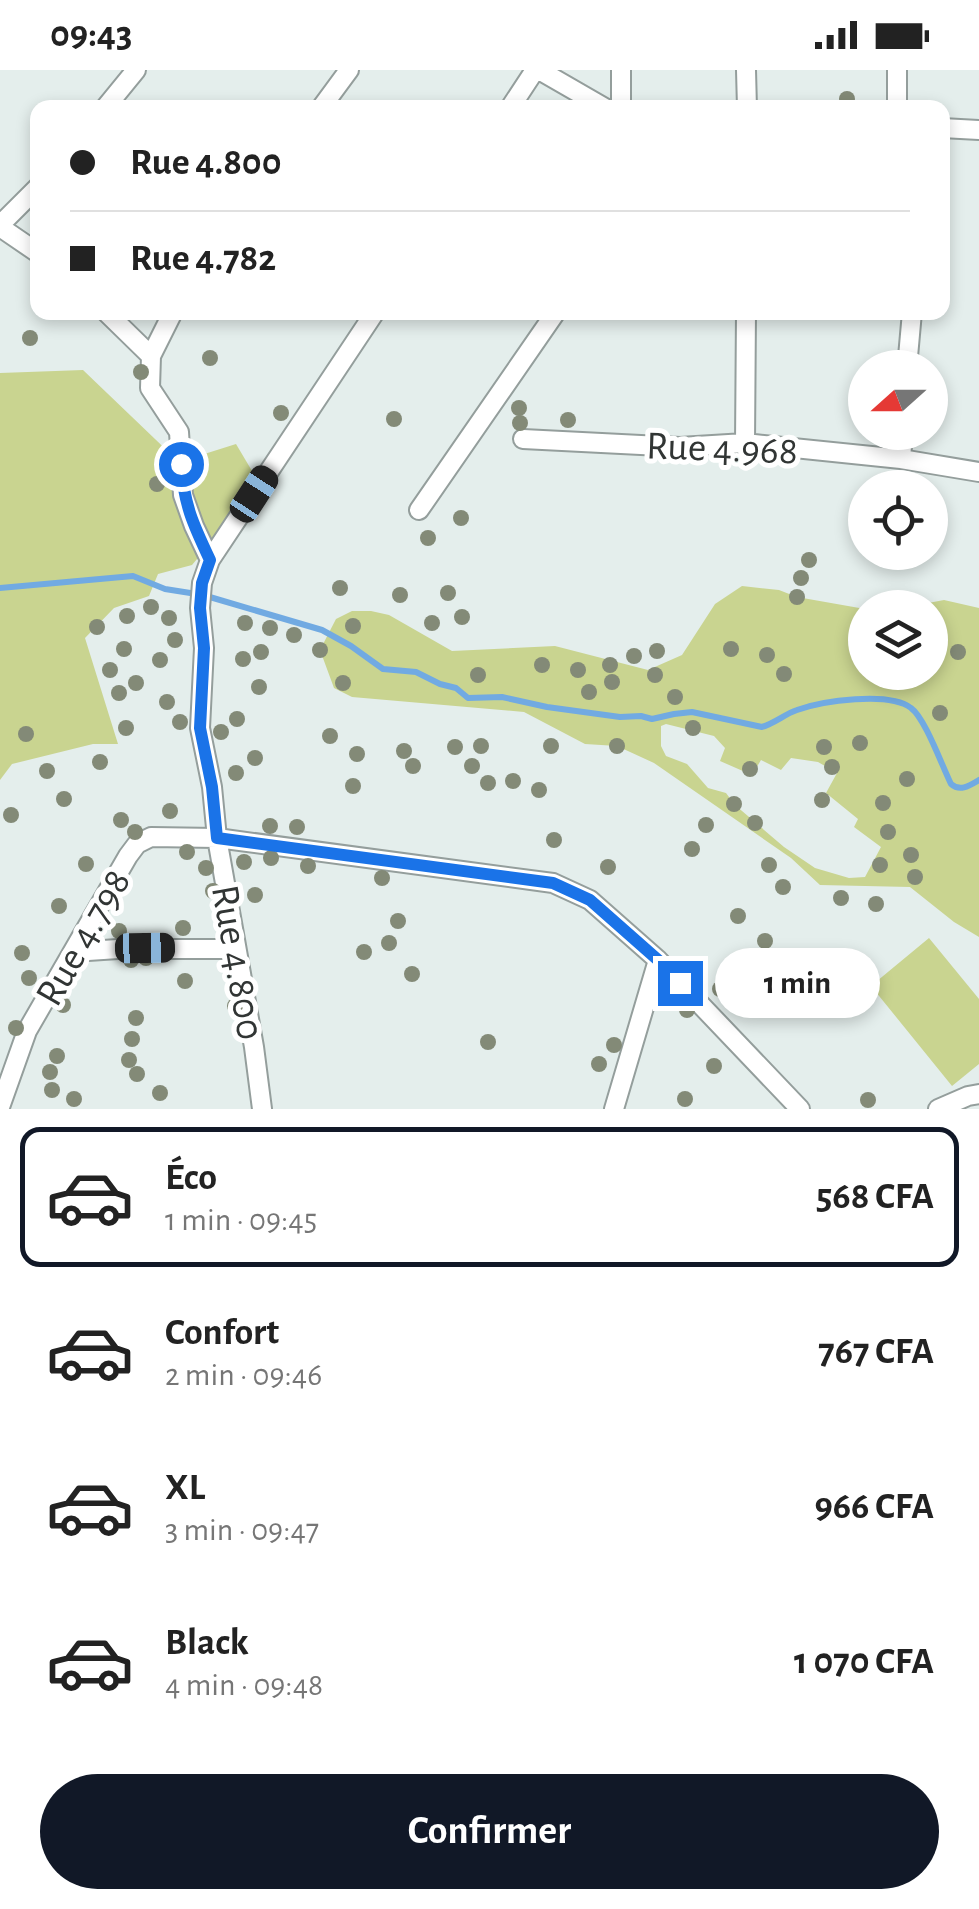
<!DOCTYPE html>
<html lang="fr">
<head>
<meta charset="utf-8">
<style>
  :root { --surface:#fff; --page:#f6f6f6; --text:#222; --muted:#767676; --line:#e0e0e0; --accent:#111827 }
  body { margin:0; font-family:"Alegreya Sans",sans-serif; background:var(--page); color:var(--text); height:100vh; display:flex; flex-direction:column; font-size:38px; white-space:nowrap }
  * { box-sizing:border-box; margin:0 }
  p { font-size:32px; color:var(--muted) }
  .icon { flex:none; width:55px; height:55px; fill:none; stroke:currentColor; stroke-width:2; stroke-linecap:round; stroke-linejoin:round }
  .map { position:relative; height:1039px; overflow:hidden }
  .sheet { display:flex; flex-direction:column; background:var(--surface); flex:1 }
  .sheet>* { flex:none }
  .hud { position:absolute; left:30px; top:30px; width:920px; height:220px; border-radius:20px; box-shadow:0 5px 15px #0003; display:grid; align-content:center; height:220px; padding:0 40px; background:var(--surface) }
  .needle { width:65px; rotate:249deg }
  .fabs { position:absolute; left:848px; top:280px; display:grid; gap:20px }
  .fabs a { display:grid; place-items:center; width:100px; height:100px; border-radius:50%; background:var(--surface); box-shadow:0 5px 15px #0003; font-size:50px }
  .end { position:absolute; width:45px; height:45px; margin:-22px; border:12px solid #1a73e8; background:#fff; box-shadow:0 0 0 5px #fff }
  .from { border-radius:50% }
  .bubble { position:absolute; height:70px; border-radius:35px; background:var(--surface); box-shadow:0 5px 15px #0003; font-size:32px; font-weight:700; line-height:70px; text-align:center }
  .car { position:absolute; width:30px; height:60px; margin:-30px -15px; border-radius:12px; box-shadow:0 0 8px 2px #0007; background:linear-gradient(#222 24%,#8ab4d8 0 40%,#222 0 76%,#8ab4d8 0 86%,#222 0) }
  .hud b { display:flex; align-items:center; gap:35px; height:95px; font-size:38px }
  .hud b+b { border-top:2px solid var(--line) }
  .hud i { width:25px; height:25px; background:var(--text) }
  ul { padding:18px 0 0; list-style:none }
  li { display:flex; align-items:center; gap:30px; height:140px; margin:0 20px 15px; padding:0 20px; border:5px solid transparent; border-radius:20px }
  li div { flex:1 }
  li b { display:block; font-size:38px }
  li em { font-style:normal; font-weight:700 }
  li.current { border-color:var(--accent) }
  li>.icon { width:90px; height:90px; stroke-width:1.5 }
  .cta { display:flex; gap:20px; margin-top:auto; padding:20px 40px }
  .cta a { flex:1; height:115px; border-radius:60px; background:var(--accent); color:#fff; font-size:40px; font-weight:700; line-height:115px; text-align:center }
  .status { display:flex; justify-content:space-between; align-items:center; height:70px; padding:0 50px; background:var(--surface); direction:ltr }
  .status svg { height:28px; fill:currentColor }
  .map>svg:first-child { display:block }
  .green { fill:#c9d490; fill-rule:evenodd }
  .lines { fill:none; stroke-linecap:round; stroke-linejoin:round }
  .stream { stroke:#71aae2; stroke-width:6 }
  .street-casing { stroke:#949e9c; stroke-width:22 }
  .street { stroke:#fff; stroke-width:18 }
  .tree { fill:#838a77 }
  .route { stroke:#1a73e8; stroke-width:12 }
  .labels { text-anchor:middle; stroke-width:10; stroke-linejoin:round; paint-order:stroke }
  .street-label { font-size:40px; fill:#313534; stroke:#fff }
</style>
</head>
<body>
<div class="status"><b>09:43</b><svg viewBox="0 0 49 12"><path d="M0 12V9h3v3zM5 12V6h3v6zM10 12V3h3v9zM15 12V0h3v12zM26 1h20v11H26zM47 4h2v5h-2z"/></svg></div>
<div class="map">
<svg width="979" height="1039" viewBox="0 0 979 1039">
  <rect width="100%" height="100%" fill="#e4eeec"/>
  <path class="green" d="M83 300 179 392 236 374 255 406 223 458 192 495 158 504 149 526 114 538 85 568 118 674H93L12 694 0 710V303Z
    M742 516 779 520 797 527 865 539V602H930V538L907 537 944 530 979 538V867L954 852 910 817 820 815 791 788 654 693 617 676 585 674 524 642 352 627 334 618 320 580 336 549 352 541H371L389 545 452 581 555 576 648 600 682 585 715 534ZM666 654 714 666 725 678 720 691 752 705 761 690 781 700 791 688 818 692 837 703 826 723 858 749 854 757 881 777 865 807 849 808 815 798 784 777 735 735 726 723 708 718 687 694 666 686 661 676V656Z
    M929 868 979 929V994L952 1016 871 916Z"/>
  <g class="lines">
    <path class="stream" d="M0 518 133 506 165 519 203 525 322 560 351 576 383 599 416 602 440 614 456 618 468 628 502 627 547 637 620 647 641 646 652 649 674 644 692 642 762 657C775 653 785 644 797 640 822 631 889 621 911 638 925 648 942 696 951 714 960 722 969 716 979 710"/>
    <defs>
      <path id="street" d="M539 0 605 38
        M621 0V38
        M746 0 747 38
        M897 0V38
        M105 38 136 0
        M321 38 349 0
        M510 38 535 0
        M942 58 979 60
        M0 155 38 117
        M0 157 38 183
        M106 242 151 286 150 318 179 362 183 425 194 456 210 490 202 513 200 538 204 578 200 658 212 717 217 768 254 977 262 1039
        M151 286 173 242
        M907 298 912 242
        M523 369 680 377 745 373 901 389 979 402
        M745 373 746 242
        M901 389 903 362
        M419 440 556 242
        M210 490 375 242
        M73 882 118 879H236
        M0 1037 27 961 128 786 137 774 151 767 217 768 553 813 590 830 658 890 800 1039
        M614 1039 658 890
        M938 1039 968 1026 979 1024"/>
    </defs>
    <use href="#street" class="street-casing"/>
    <use href="#street" class="street"/>
  </g>
  <g class="tree">
    <circle cx="847" cy="29" r="8"/>
    <circle cx="30" cy="268" r="8"/>
    <circle cx="210" cy="288" r="8"/>
    <circle cx="141" cy="302" r="8"/>
    <circle cx="519" cy="338" r="8"/>
    <circle cx="281" cy="343" r="8"/>
    <circle cx="394" cy="349" r="8"/>
    <circle cx="568" cy="350" r="8"/>
    <circle cx="520" cy="353" r="8"/>
    <circle cx="157" cy="414" r="8"/>
    <circle cx="461" cy="448" r="8"/>
    <circle cx="428" cy="468" r="8"/>
    <circle cx="809" cy="490" r="8"/>
    <circle cx="801" cy="508" r="8"/>
    <circle cx="340" cy="518" r="8"/>
    <circle cx="448" cy="523" r="8"/>
    <circle cx="400" cy="525" r="8"/>
    <circle cx="797" cy="527" r="8"/>
    <circle cx="151" cy="537" r="8"/>
    <circle cx="127" cy="546" r="8"/>
    <circle cx="462" cy="547" r="8"/>
    <circle cx="169" cy="548" r="8"/>
    <circle cx="245" cy="553" r="8"/>
    <circle cx="432" cy="553" r="8"/>
    <circle cx="353" cy="556" r="8"/>
    <circle cx="97" cy="557" r="8"/>
    <circle cx="270" cy="558" r="8"/>
    <circle cx="294" cy="565" r="8"/>
    <circle cx="175" cy="570" r="8"/>
    <circle cx="124" cy="579" r="8"/>
    <circle cx="731" cy="579" r="8"/>
    <circle cx="320" cy="580" r="8"/>
    <circle cx="657" cy="581" r="8"/>
    <circle cx="261" cy="582" r="8"/>
    <circle cx="958" cy="582" r="8"/>
    <circle cx="767" cy="585" r="8"/>
    <circle cx="634" cy="586" r="8"/>
    <circle cx="243" cy="589" r="8"/>
    <circle cx="160" cy="590" r="8"/>
    <circle cx="542" cy="595" r="8"/>
    <circle cx="610" cy="595" r="8"/>
    <circle cx="110" cy="600" r="8"/>
    <circle cx="578" cy="600" r="8"/>
    <circle cx="784" cy="604" r="8"/>
    <circle cx="478" cy="605" r="8"/>
    <circle cx="655" cy="605" r="8"/>
    <circle cx="612" cy="612" r="8"/>
    <circle cx="136" cy="613" r="8"/>
    <circle cx="343" cy="613" r="8"/>
    <circle cx="259" cy="617" r="8"/>
    <circle cx="589" cy="622" r="8"/>
    <circle cx="119" cy="623" r="8"/>
    <circle cx="675" cy="627" r="8"/>
    <circle cx="167" cy="632" r="8"/>
    <circle cx="940" cy="643" r="8"/>
    <circle cx="237" cy="649" r="8"/>
    <circle cx="180" cy="652" r="8"/>
    <circle cx="126" cy="658" r="8"/>
    <circle cx="693" cy="658" r="8"/>
    <circle cx="221" cy="662" r="8"/>
    <circle cx="26" cy="664" r="8"/>
    <circle cx="330" cy="666" r="8"/>
    <circle cx="860" cy="673" r="8"/>
    <circle cx="481" cy="676" r="8"/>
    <circle cx="551" cy="676" r="8"/>
    <circle cx="617" cy="676" r="8"/>
    <circle cx="455" cy="677" r="8"/>
    <circle cx="824" cy="677" r="8"/>
    <circle cx="404" cy="681" r="8"/>
    <circle cx="357" cy="684" r="8"/>
    <circle cx="255" cy="688" r="8"/>
    <circle cx="100" cy="692" r="8"/>
    <circle cx="413" cy="696" r="8"/>
    <circle cx="472" cy="696" r="8"/>
    <circle cx="832" cy="697" r="8"/>
    <circle cx="750" cy="699" r="8"/>
    <circle cx="47" cy="701" r="8"/>
    <circle cx="236" cy="703" r="8"/>
    <circle cx="907" cy="709" r="8"/>
    <circle cx="513" cy="711" r="8"/>
    <circle cx="488" cy="713" r="8"/>
    <circle cx="353" cy="716" r="8"/>
    <circle cx="539" cy="720" r="8"/>
    <circle cx="64" cy="729" r="8"/>
    <circle cx="822" cy="730" r="8"/>
    <circle cx="883" cy="733" r="8"/>
    <circle cx="734" cy="734" r="8"/>
    <circle cx="170" cy="741" r="8"/>
    <circle cx="11" cy="745" r="8"/>
    <circle cx="121" cy="750" r="8"/>
    <circle cx="755" cy="753" r="8"/>
    <circle cx="706" cy="755" r="8"/>
    <circle cx="270" cy="756" r="8"/>
    <circle cx="297" cy="757" r="8"/>
    <circle cx="135" cy="762" r="8"/>
    <circle cx="888" cy="762" r="8"/>
    <circle cx="554" cy="770" r="8"/>
    <circle cx="692" cy="779" r="8"/>
    <circle cx="187" cy="782" r="8"/>
    <circle cx="911" cy="785" r="8"/>
    <circle cx="271" cy="788" r="8"/>
    <circle cx="244" cy="792" r="8"/>
    <circle cx="86" cy="794" r="8"/>
    <circle cx="769" cy="795" r="8"/>
    <circle cx="880" cy="795" r="8"/>
    <circle cx="308" cy="796" r="8"/>
    <circle cx="608" cy="797" r="8"/>
    <circle cx="206" cy="798" r="8"/>
    <circle cx="915" cy="807" r="8"/>
    <circle cx="382" cy="808" r="8"/>
    <circle cx="783" cy="817" r="8"/>
    <circle cx="213" cy="821" r="8"/>
    <circle cx="255" cy="825" r="8"/>
    <circle cx="841" cy="828" r="8"/>
    <circle cx="876" cy="834" r="8"/>
    <circle cx="59" cy="836" r="8"/>
    <circle cx="738" cy="846" r="8"/>
    <circle cx="398" cy="851" r="8"/>
    <circle cx="183" cy="858" r="8"/>
    <circle cx="119" cy="861" r="8"/>
    <circle cx="765" cy="871" r="8"/>
    <circle cx="389" cy="873" r="8"/>
    <circle cx="364" cy="882" r="8"/>
    <circle cx="22" cy="883" r="8"/>
    <circle cx="146" cy="888" r="8"/>
    <circle cx="131" cy="890" r="8"/>
    <circle cx="412" cy="904" r="8"/>
    <circle cx="29" cy="908" r="8"/>
    <circle cx="185" cy="911" r="8"/>
    <circle cx="828" cy="912" r="8"/>
    <circle cx="720" cy="919" r="8"/>
    <circle cx="63" cy="935" r="8"/>
    <circle cx="235" cy="936" r="8"/>
    <circle cx="844" cy="937" r="8"/>
    <circle cx="687" cy="940" r="8"/>
    <circle cx="136" cy="948" r="8"/>
    <circle cx="16" cy="958" r="8"/>
    <circle cx="132" cy="969" r="8"/>
    <circle cx="488" cy="972" r="8"/>
    <circle cx="614" cy="975" r="8"/>
    <circle cx="57" cy="986" r="8"/>
    <circle cx="129" cy="990" r="8"/>
    <circle cx="599" cy="994" r="8"/>
    <circle cx="714" cy="996" r="8"/>
    <circle cx="50" cy="1002" r="8"/>
    <circle cx="137" cy="1004" r="8"/>
    <circle cx="52" cy="1020" r="8"/>
    <circle cx="160" cy="1023" r="8"/>
    <circle cx="74" cy="1029" r="8"/>
    <circle cx="685" cy="1029" r="8"/>
    <circle cx="868" cy="1030" r="8"/>
  </g>
  <g class="lines">
    <path class="route" d="M181 394C184 435 193 454 210 490L202 513 200 538 204 578 200 658 212 717 217 768 553 813 590 830 658 890 680 913"/>
  </g>
  <g class="labels">
    <g class="street-label">
      <text transform="translate(722 377) rotate(2)" y="14">Rue 4.968</text>
      <text transform="translate(82 867) rotate(-60)" y="14">Rue 4.798</text>
      <text transform="translate(239 892) rotate(80)" y="14">Rue 4.800</text>
    </g>
  </g>
</svg>
<div class="fabs">
<a><svg class="needle" viewBox="-14 -14 28 28"><path d="M0-13l5 13h-10z" fill="#e53935"/><path d="M0 13l5-13h-10z" fill="#767676"/></svg></a>
<a><svg class="icon" aria-label="locate" viewBox="0 0 24 24"><circle cx="12" cy="12" r="6"/><path d="M12 2v4M12 18v4M2 12h4M18 12h4"/></svg></a>
<a><svg class="icon" aria-label="layers" viewBox="0 0 24 24"><path d="M12 4l9 5-9 5-9-5zM3 14l9 5 9-5"/></svg></a>
</div>
<i class="end from" style="left:181px;top:394px"></i>
<i class="end" style="left:680px;top:913px"></i>
<div class="bubble" style="left:715px;top:878px;width:165px">1 min</div>
<i class="car" style="left:254px;top:424px;rotate:33deg"></i>
<i class="car" style="left:145px;top:878px;rotate:89deg"></i>
<div class="hud">
<b><i class="from"></i>Rue 4.800</b>
<b><i></i>Rue 4.782</b>
</div>
</div>
<section class="sheet">
<ul>
<li class="current"><svg class="icon" aria-label="car" viewBox="0 0 24 24"><path d="M5 17H2v-5l4-1 3-4h7l3 4 3 1v5h-3M9 17h6M6 11h13"/><circle cx="7" cy="17" r="2"/><circle cx="17" cy="17" r="2"/></svg><div><b>Éco</b><p>1 min · 09:45</p></div><em>568 CFA</em></li>
<li><svg class="icon" aria-label="car" viewBox="0 0 24 24"><path d="M5 17H2v-5l4-1 3-4h7l3 4 3 1v5h-3M9 17h6M6 11h13"/><circle cx="7" cy="17" r="2"/><circle cx="17" cy="17" r="2"/></svg><div><b>Confort</b><p>2 min · 09:46</p></div><em>767 CFA</em></li>
<li><svg class="icon" aria-label="car" viewBox="0 0 24 24"><path d="M5 17H2v-5l4-1 3-4h7l3 4 3 1v5h-3M9 17h6M6 11h13"/><circle cx="7" cy="17" r="2"/><circle cx="17" cy="17" r="2"/></svg><div><b>XL</b><p>3 min · 09:47</p></div><em>966 CFA</em></li>
<li><svg class="icon" aria-label="car" viewBox="0 0 24 24"><path d="M5 17H2v-5l4-1 3-4h7l3 4 3 1v5h-3M9 17h6M6 11h13"/><circle cx="7" cy="17" r="2"/><circle cx="17" cy="17" r="2"/></svg><div><b>Black</b><p>4 min · 09:48</p></div><em>1 070 CFA</em></li>
</ul>
<div class="cta"><a>Confirmer</a></div>
</section>
</body>
</html>
